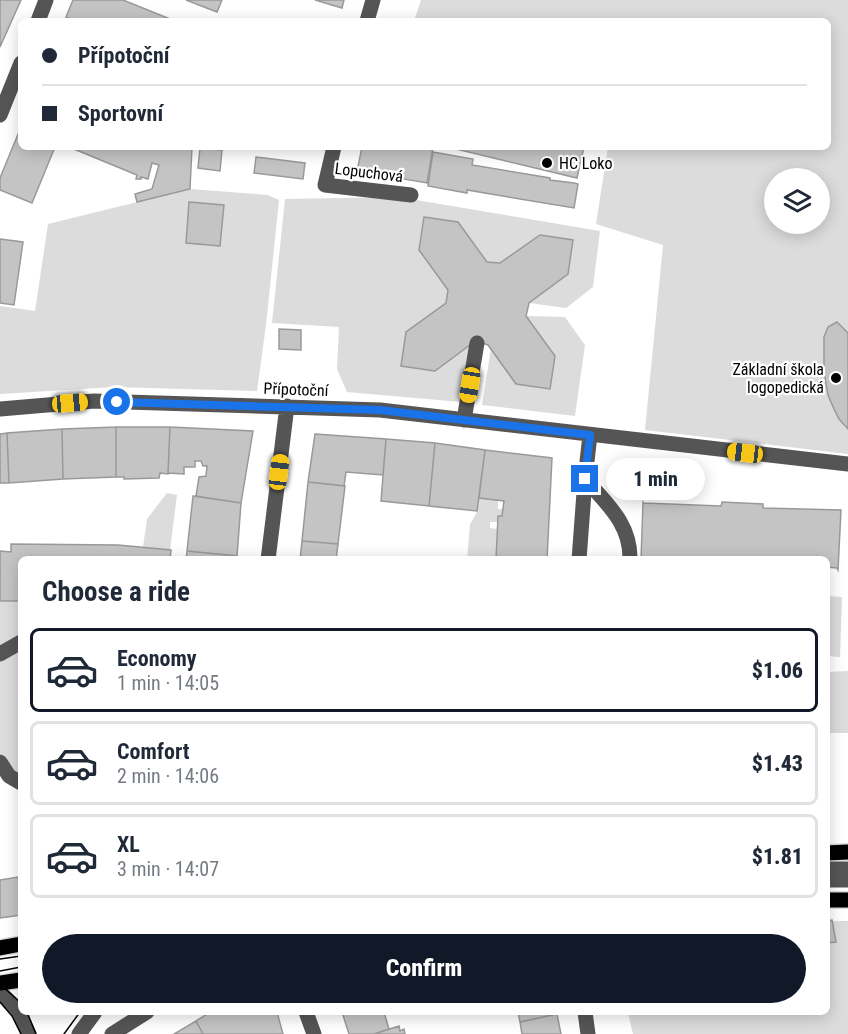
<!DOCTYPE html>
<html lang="en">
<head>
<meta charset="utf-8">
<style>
  :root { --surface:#fff; --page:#f6f6f7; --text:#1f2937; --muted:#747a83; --line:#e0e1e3; --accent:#111827 }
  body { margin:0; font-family:"Roboto Condensed",sans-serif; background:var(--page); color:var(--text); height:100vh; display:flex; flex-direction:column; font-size:22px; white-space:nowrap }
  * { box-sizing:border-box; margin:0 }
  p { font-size:20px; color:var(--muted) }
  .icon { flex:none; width:33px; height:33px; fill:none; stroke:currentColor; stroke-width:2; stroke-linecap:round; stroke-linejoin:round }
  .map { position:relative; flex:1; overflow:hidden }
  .drawer { position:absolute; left:18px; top:556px; width:812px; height:459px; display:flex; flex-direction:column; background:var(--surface); border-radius:9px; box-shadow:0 3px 15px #0003 }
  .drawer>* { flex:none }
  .guide { position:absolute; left:18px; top:18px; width:813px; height:132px; border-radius:9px; box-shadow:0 3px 15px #0003; display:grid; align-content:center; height:132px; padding:0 24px; background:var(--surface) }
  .controls { position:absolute; left:764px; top:168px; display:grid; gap:12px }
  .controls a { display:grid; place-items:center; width:66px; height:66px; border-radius:50%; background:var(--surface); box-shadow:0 3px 15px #0003; font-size:30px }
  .end { position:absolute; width:27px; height:27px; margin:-14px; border:8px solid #1a73e8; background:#fff; box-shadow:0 0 0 3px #fff }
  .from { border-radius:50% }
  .bubble { position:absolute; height:42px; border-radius:21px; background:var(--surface); box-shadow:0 3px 15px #0003; font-size:20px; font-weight:800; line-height:42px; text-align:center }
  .car { position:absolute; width:18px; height:36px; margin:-18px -9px; border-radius:8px; box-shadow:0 0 4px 2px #0007; background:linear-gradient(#f5c518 24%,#345 0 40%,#f5c518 0 76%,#345 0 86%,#f5c518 0) }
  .guide b { display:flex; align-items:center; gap:21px; height:57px; font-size:22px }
  .guide b+b { border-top:2px solid var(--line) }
  .guide i { width:15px; height:15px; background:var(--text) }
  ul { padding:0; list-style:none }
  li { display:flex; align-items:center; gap:18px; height:84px; margin:0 12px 9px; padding:0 12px; border:3px solid var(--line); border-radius:9px }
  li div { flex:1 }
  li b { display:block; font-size:22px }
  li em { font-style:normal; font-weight:800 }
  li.on { border-color:var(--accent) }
  li>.icon { width:54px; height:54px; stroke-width:1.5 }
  h2 { padding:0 24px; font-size:27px; line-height:72px }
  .primary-button { display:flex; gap:12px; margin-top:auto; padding:12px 24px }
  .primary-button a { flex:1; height:69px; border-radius:36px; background:var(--accent); color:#fff; font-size:24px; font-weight:800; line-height:69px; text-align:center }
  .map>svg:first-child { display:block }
  .green { fill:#dcdcdc; fill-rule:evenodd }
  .building { fill:#c4c4c4; stroke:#999; stroke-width:1.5 }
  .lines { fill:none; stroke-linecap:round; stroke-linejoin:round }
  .major-casing { stroke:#dbdbdb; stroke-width:18 }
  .minor { stroke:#555; stroke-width:15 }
  .major { stroke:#000; stroke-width:15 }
  .tram { stroke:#000; stroke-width:1.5 }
  .route { stroke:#1a73e8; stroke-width:8 }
  .poi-dot { fill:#000; stroke:#fff; stroke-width:2 }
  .labels { text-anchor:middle; stroke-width:4.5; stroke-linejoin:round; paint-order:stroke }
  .poi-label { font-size:16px; fill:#000; stroke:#fff; text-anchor:start }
  .street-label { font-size:16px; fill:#000; stroke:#fff }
</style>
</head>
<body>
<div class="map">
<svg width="848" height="1034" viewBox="0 0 848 1034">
  <rect width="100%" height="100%" fill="#fff"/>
  <path class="green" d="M421 0H848V454L645 430 663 245 596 224 608 147H828V21H414ZM774 178H819V224H774Z
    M190 189 268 195 279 200 266 325 257 391 114 387 0 394V306L35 311 48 224ZM190 202 224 205 220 246 186 242Z
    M398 197 600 231 593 287 566 308 529 303 568 274 573 240 540 235 500 263 487 262 458 222 424 217 419 250 448 290 446 303 401 365 435 371 470 345 461 402 347 392 337 369 339 327 272 323 285 199Z
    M526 316 565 317 585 345 575 416 482 405 491 348 550 389 555 356Z
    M167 493 177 495 170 550 143 547 147 519Z
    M479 498 498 500V509H502V516H498L497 522H490V528L497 529 496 559 467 560 470 524 476 514Z
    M827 596 842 597 840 657 827 656Z
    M0 600H21V774L15 772 0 754Z
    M848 671V733H827V672Z
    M827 921H848V1034H633L628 1013 826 1012Z"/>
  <path class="building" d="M0 0H21L0 47Z
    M73 0H123L175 21H76L66 17Z
    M186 0H222L217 12Z
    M315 0H344L342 8Z
    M21 127V147H55L32 203 0 190V178Z
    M69 147H192L190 189 137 202 135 194 152 189 159 165 152 163 148 179 141 177V179H136L137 175Z
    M362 147H433L427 183 357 171Z
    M448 147H584L577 178Z
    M200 148 222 150 220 171 198 168Z
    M433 152 473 159 472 165 550 178V180L574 183 578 184 574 208 467 190V193L428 186Z
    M256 157 305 163 303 179 254 173Z
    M189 202 224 205 220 246 186 243Z
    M424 217 458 222 487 262 500 263 540 235 573 240 568 274 529 303 526 316 555 356 550 389 516 384 488 345 485 344 474 342 435 371 401 366 406 332 446 303 448 290 419 250Z
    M0 239 23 242 14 305 0 303Z
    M837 322 848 333V429L839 419 834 409 828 395 824 372V337L828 327Z
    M279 329 301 330V350L279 349Z
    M116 427V477L63 479 62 429Z
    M116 427H170L168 474 160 473 159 478 124 479V477H116Z
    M170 427 253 431 241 503 196 496 199 477 206 476 207 466H203L201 461H195V467H184V474L168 473Z
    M62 429 63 479 9 483 7 433Z
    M7 433 9 483H0V434Z
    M315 434 386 439 383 475 346 472 344 486 308 482Z
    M386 439 435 443 429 506 381 501Z
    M435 443 485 450 477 511 429 506Z
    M485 450 552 458 547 560H496L498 516H502L504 501 479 498Z
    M308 482 345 486 338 544 302 541Z
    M193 496 241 503 237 556 187 551Z
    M643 502 644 503 721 506 722 502 763 504V508L841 510 838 570 837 568 826 567V560H641Z
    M302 541 338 544 336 560H300Z
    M11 544 118 545 171 550 170 560H21V601H0V551L11 552Z
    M187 551 237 556 236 560H186Z
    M18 877 21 896V915L0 918V880Z
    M832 920 836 942 826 943V921Z
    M210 1012H277L283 1034H203L196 1021Z
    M342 1012H384L389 1029 374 1034H349Z
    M518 1012H557V1014L520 1022Z
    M557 1014 561 1034H522L520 1022Z
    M196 1021 203 1034H174Z
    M399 1026 400 1031 404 1029 405 1034H374Z"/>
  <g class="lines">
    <defs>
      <path id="major" d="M826 853 848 852
        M826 900H848
        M0 948 21 944
        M0 983 21 980"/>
    </defs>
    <use href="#major" class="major-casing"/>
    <path class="minor" d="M38 21 46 0
      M367 21 373 0
      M0 115 21 63
      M334 147 325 185 411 195
      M0 409 94 401 380 410 848 464
      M464 420 477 343
      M585 479C607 504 631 524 630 560
      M268 560 287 406
      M579 560 585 479 590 435
      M0 654 21 642
      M0 762 9 776 21 783
      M826 869H848
      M826 880H848
      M0 992 17 1009 29 1034
      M306 1012 314 1034
      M585 1012 588 1034
      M79 1034 95 1012
      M112 1034 147 1012"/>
    <use href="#major" class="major"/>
    <path class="tram" d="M0 959 21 956
      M0 971 21 967
      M0 984 21 1003
      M0 1002 12 1016 21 1034
      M27 1012 36 1034
      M64 1034 80 1012"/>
  </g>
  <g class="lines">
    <path class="route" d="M117 402 380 410 590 435 585 479"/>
  </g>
  <g class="poi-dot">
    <circle cx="547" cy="163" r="6"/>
    <circle cx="836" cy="378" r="6"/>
  </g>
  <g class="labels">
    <g class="poi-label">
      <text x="559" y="169">HC Loko</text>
      <text x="824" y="375" text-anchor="end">Základní škola<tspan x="824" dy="18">logopedická</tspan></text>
    </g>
    <g class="street-label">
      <text transform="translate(369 172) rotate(7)" y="6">Lopuchová</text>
      <text transform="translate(296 389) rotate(2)" y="6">Přípotoční</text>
    </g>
  </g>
</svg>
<div class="controls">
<a><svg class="icon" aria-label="layers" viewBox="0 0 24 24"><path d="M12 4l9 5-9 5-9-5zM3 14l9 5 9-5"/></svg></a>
</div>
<i class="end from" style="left:117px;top:402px"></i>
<i class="end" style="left:585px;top:479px"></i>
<div class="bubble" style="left:606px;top:458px;width:99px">1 min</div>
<i class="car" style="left:470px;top:385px;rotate:189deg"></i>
<i class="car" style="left:70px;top:403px;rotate:85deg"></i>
<i class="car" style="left:745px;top:453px;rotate:277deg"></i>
<i class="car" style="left:279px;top:472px;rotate:7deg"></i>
<div class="guide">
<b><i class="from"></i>Přípotoční</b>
<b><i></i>Sportovní</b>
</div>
<section class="drawer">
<h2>Choose a ride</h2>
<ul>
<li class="on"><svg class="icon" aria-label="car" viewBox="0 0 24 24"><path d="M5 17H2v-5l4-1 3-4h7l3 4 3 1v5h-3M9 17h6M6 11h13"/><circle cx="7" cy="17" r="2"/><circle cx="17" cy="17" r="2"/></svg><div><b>Economy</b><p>1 min · 14:05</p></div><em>$1.06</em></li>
<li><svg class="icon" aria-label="car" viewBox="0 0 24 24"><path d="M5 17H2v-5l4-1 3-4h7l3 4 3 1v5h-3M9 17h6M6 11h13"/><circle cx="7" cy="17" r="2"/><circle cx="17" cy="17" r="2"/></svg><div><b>Comfort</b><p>2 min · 14:06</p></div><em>$1.43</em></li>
<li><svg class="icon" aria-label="car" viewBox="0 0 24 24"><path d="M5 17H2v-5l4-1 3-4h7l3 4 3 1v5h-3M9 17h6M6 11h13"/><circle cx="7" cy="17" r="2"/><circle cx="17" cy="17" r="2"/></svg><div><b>XL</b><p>3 min · 14:07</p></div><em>$1.81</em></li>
</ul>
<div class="primary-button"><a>Confirm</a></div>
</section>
</div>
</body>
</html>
